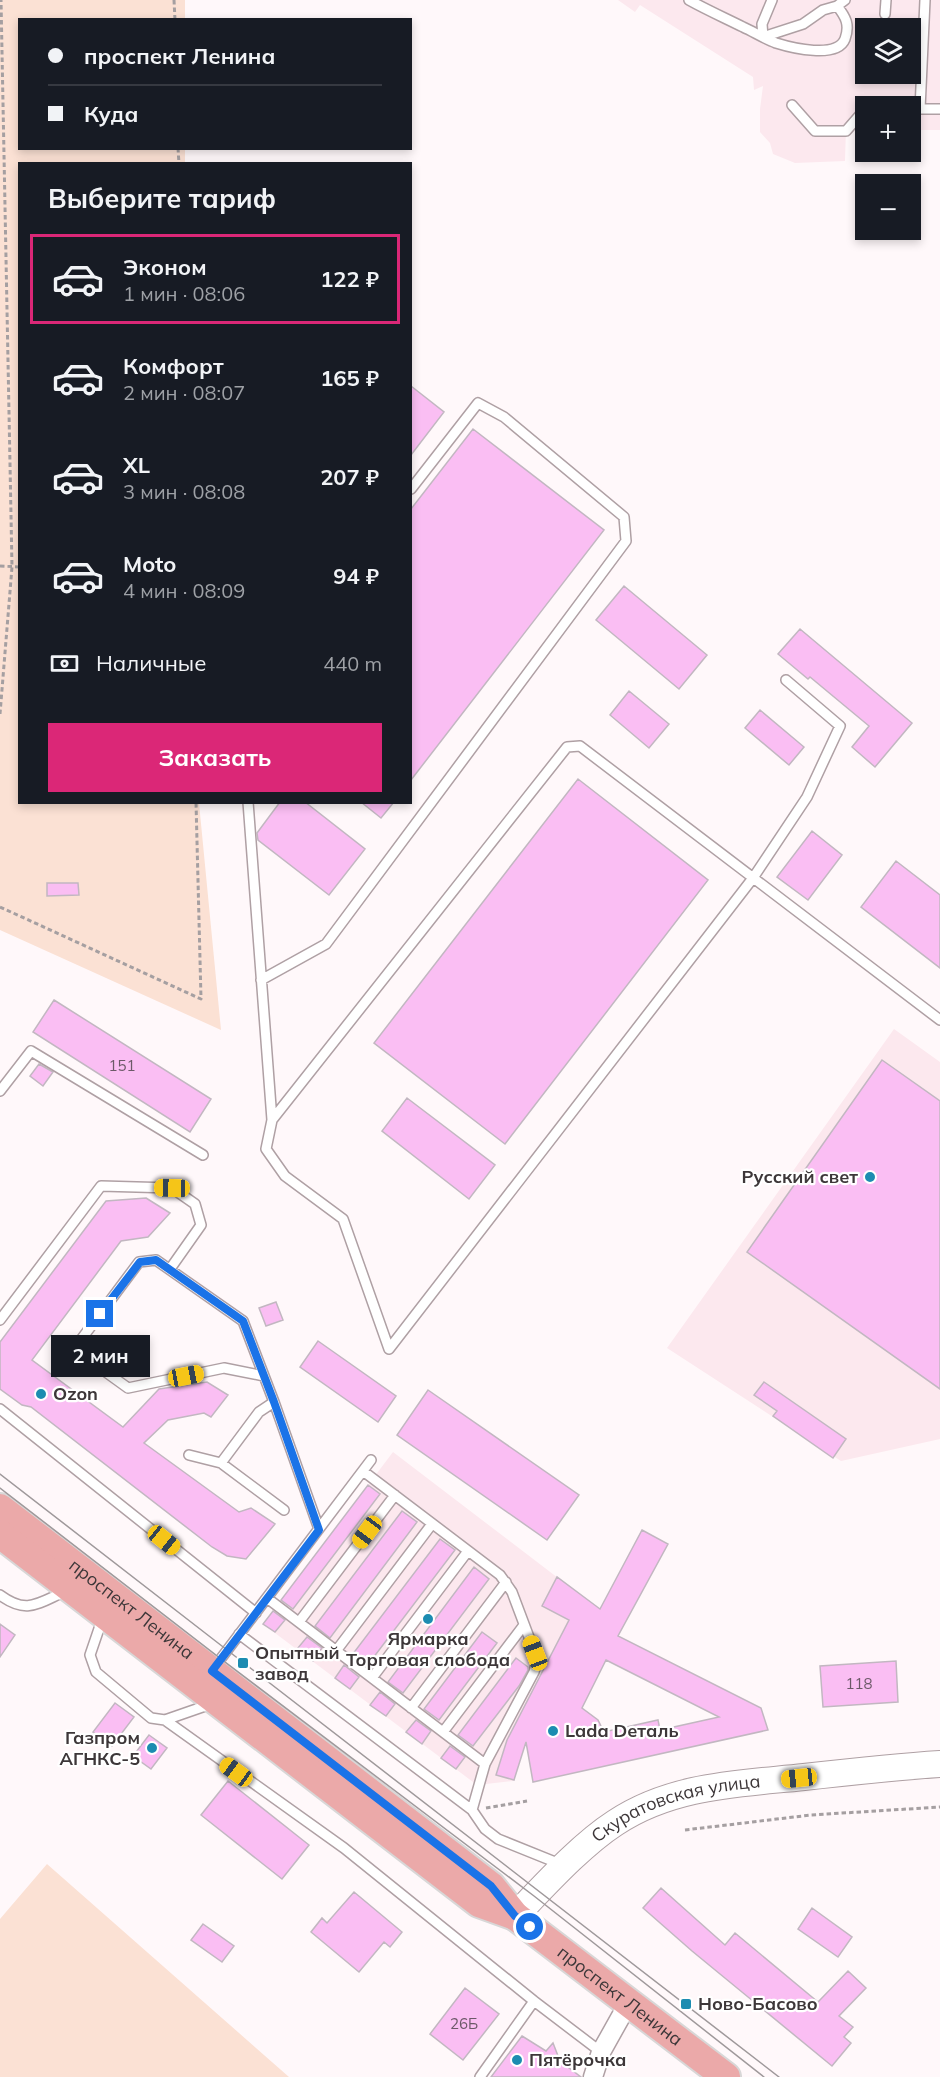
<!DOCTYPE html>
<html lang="ru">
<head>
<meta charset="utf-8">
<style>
  :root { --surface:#171b24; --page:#242831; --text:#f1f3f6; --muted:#9ea1a6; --line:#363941; --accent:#db2777 }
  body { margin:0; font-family:Mulish,sans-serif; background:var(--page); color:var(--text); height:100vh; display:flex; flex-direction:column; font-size:22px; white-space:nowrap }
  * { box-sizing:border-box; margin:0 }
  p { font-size:20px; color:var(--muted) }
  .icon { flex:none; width:33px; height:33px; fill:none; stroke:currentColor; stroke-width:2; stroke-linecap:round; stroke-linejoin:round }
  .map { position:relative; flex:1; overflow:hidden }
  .sheet { position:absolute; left:18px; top:162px; width:394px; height:642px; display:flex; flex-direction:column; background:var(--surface); border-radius:0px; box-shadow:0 3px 9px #0003 }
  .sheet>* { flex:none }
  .banner { position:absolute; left:18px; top:18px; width:394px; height:132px; border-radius:0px; box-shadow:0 3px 9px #0003; display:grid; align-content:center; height:132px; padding:0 30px; background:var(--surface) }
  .tools { position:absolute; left:855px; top:18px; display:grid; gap:12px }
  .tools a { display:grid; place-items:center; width:66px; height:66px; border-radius:0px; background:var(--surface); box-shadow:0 3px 9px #0003; font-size:30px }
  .end { position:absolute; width:27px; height:27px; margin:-14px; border:8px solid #1a73e8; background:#fff; box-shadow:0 0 0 3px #fff }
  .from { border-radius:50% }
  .bubble { position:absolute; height:42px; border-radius:0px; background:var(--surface); box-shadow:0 3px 9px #0003; font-size:20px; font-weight:700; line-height:42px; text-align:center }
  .car { position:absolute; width:18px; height:36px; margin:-18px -9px; border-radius:8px; box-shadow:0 0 4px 2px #0007; background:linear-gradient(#f5c518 24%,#345 0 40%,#f5c518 0 76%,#345 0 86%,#f5c518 0) }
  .banner b { display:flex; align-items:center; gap:21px; height:57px; font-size:22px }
  .banner b+b { border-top:2px solid var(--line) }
  .banner i { width:15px; height:15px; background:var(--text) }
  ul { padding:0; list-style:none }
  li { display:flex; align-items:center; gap:18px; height:90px; margin:0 12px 9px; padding:0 18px; border:3px solid transparent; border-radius:0px }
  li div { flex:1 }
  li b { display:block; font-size:22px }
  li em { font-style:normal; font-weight:700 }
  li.active { border-color:var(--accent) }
  li>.icon { width:54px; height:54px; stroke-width:1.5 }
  h2 { padding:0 30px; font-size:27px; line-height:72px }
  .pay { display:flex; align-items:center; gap:15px; height:66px; padding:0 30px; font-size:22px }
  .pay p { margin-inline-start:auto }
  .primary-button { display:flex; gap:12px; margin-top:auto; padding:12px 30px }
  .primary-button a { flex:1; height:69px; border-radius:0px; background:var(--accent); color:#fff; font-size:24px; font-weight:700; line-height:69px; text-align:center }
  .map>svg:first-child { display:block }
  .built { fill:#fce8ee; fill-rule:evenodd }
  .green { fill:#fbe1d4 }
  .building { fill:#fabef3; stroke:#c2b7c1; stroke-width:1.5; fill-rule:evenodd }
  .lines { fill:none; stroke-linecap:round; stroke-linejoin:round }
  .lane-casing { stroke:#afa0a4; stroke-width:12 }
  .street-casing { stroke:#afa0a4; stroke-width:21 }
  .secondary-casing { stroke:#afa0a4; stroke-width:28 }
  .primary-casing { stroke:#d8d7d7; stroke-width:32 }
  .path { stroke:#a59fa1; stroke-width:3; stroke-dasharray:4.5 3; stroke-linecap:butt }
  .lane { stroke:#fff; stroke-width:9 }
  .street { stroke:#fff; stroke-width:18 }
  .secondary { stroke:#fff; stroke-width:26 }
  .primary { stroke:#eba9a9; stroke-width:28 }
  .tram { stroke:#9f999b; stroke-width:1.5 }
  .route { stroke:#1a73e8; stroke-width:8 }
  .poi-dot { fill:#1c8cb1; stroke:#fff; stroke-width:2 }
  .labels { text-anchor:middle; stroke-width:4.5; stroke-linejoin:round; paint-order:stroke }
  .number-label { font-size:15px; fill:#6c5968 }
  .poi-label { font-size:18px; font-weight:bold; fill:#3d3739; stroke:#fff; text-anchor:start }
  .street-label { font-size:18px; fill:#3d3739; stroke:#fff }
</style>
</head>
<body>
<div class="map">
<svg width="940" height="2077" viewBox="0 0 940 2077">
  <rect width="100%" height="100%" fill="#fff8fa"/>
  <path class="built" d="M618 0H940V130H911L910 106H866L865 129 846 130 845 161 795 163 773 154 770 143 760 132V109L763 86 754 90 753 77 640 5 635 12ZM866 28H910V74H866Z
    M894 1029 940 1062V1439L841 1461 667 1348Z
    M393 1452 596 1607 524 1746 513 1781 477 1785 263 1624Z"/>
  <path class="green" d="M0 0H185V19L20 20V148L185 149V163L20 164V802L199 803 221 1030 0 930Z
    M47 1864 289 2077H0V1919Z"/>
  <path class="building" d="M411 386 444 412 411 455Z
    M473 429 604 530 411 780V509Z
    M624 586 707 655 679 689 596 620Z
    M800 629 912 723 875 767 852 747 869 726 810 677 808 679 778 654Z
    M629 691 669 724 649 748 610 715Z
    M760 710 804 747 789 765 745 728Z
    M578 779 708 880 505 1144 374 1043Z
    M280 802H305L365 849 329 895 258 840 257 833Z
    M361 802H394L381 818Z
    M812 831 842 855 808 900 777 877Z
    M896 861 940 895V968L861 907Z
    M47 883H78L79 895 47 896Z
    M54 1000 211 1099 190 1132 33 1032Z
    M882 1060 940 1101V1389L747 1252Z
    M39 1064 53 1072 43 1086 30 1076Z
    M407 1098 495 1165 469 1199 382 1131Z
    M146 1198 170 1213 148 1237 121 1241 32 1360 123 1427 159 1389 207 1382 228 1395 211 1417 204 1413 168 1420 144 1443 239 1512 251 1508 275 1524 246 1559 227 1556 212 1547 31 1407 22 1405 0 1389V1342L106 1201Z
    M276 1302 283 1320 266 1326 259 1308Z
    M318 1341 396 1396 378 1422 300 1367Z
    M764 1382 846 1439 833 1458 773 1416 777 1411 754 1395Z
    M428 1390 579 1495 547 1540 397 1435Z
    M368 1485 380 1494 293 1609 281 1600Z
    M402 1511 417 1522 330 1638 315 1626Z
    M642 1530 668 1544 618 1636 761 1708 768 1730 533 1782 526 1742 514 1780 496 1775 507 1740 569 1620 542 1606 557 1577 600 1609ZM606 1660 719 1717 660 1730 658 1720 604 1732 598 1720 582 1708Z
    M440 1539 455 1550 367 1666 352 1655Z
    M474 1567 489 1579 403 1693 388 1682Z
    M273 1611 285 1620 275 1632 263 1624Z
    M0 1624 15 1635 0 1657Z
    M482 1632 497 1643 439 1720 424 1709Z
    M307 1637 322 1648 313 1661 297 1649Z
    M516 1658 528 1667V1670L519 1686 473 1746 458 1735Z
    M896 1661 898 1702 823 1707 820 1666Z
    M344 1665 359 1677 350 1689 335 1678Z
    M380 1692 395 1704 386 1716 370 1705Z
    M115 1703 134 1717 112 1746 93 1732Z
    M416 1720 431 1731 422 1744 406 1732Z
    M149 1735 167 1748 151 1769 133 1756Z
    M450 1746 465 1757 456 1769 441 1758Z
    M228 1781 309 1845 282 1879 201 1815Z
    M661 1888 725 1945 735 1933 818 2002 848 1971 866 1988 839 2016 853 2027 844 2037 851 2043 832 2066 692 1951 643 1908Z
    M354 1892 402 1932 390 1947 384 1942 359 1972 311 1932 322 1918 327 1923Z
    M812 1908 852 1937 838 1957 798 1929Z
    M203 1924 234 1946 222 1962 191 1940Z
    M465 1988 499 2014 463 2060 430 2034Z
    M522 2036 546 2051 553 2043 560 2061 581 2077H491Z"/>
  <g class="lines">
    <defs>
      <path id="lane" d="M689 0C707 10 725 18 743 27 754 32 765 39 776 43 792 48 837 59 845 39 850 25 846 17 837 6
        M772 0 762 24 763 37 803 24 823 10 837 6 845 0
        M885 14 886 0
        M792 105 815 131H846L866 108
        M910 109H940
        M920 109 925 0
        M786 680 840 726 807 797 753 878 389 1349 343 1219 285 1176 266 1149 272 1120 567 747 580 746 940 1020
        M248 802 272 1120
        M261 980 326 944 626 541 624 517 504 417 478 403 411 489
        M0 1091 31 1051 203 1155
        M0 1320 101 1186 172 1188 195 1204 201 1225 170 1269
        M264 1376 224 1368 128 1388 74 1349 139 1262 156 1260 243 1321 274 1402 319 1529
        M274 1402 259 1412 221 1463 284 1510
        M0 1409 256 1613
        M189 1455 221 1463
        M363 1471 500 1575 512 1592 535 1653 537 1661 534 1672 485 1764 472 1810
        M0 1595C27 1615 38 1603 66 1591
        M267 1598 485 1764
        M103 1617 90 1655 96 1672 151 1718 165 1720 211 1704
        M299 1622 395 1495
        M239 1634 472 1810 485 1829 498 1839 560 1864
        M336 1651 432 1524
        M213 1669 371 1460
        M372 1678 468 1551
        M411 1708 506 1582
        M165 1720 344 1848 534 2001 601 2052
        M443 1732 524 1625
        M480 2077 534 2001"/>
      <path id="street" d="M593 2077 601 2052 629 2002"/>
      <g id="secondary">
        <path id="s1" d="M515 1916C544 1886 581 1845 615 1823 672 1785 738 1784 804 1777 849 1772 894 1767 940 1764"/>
      </g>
      <g id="primary">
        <path id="s2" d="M0 1508 491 1886 515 1916 726 2077"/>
        <path d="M0 1534 479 1903 515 1916"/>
      </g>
    </defs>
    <use href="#lane" class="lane-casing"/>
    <use href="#street" class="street-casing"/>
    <use href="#secondary" class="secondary-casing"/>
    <use href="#primary" class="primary-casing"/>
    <path class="path" d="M174 0 175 20
      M178 148 179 164
      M0 566 20 567
      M0 714 12 567 1 0
      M0 907 201 999 196 802
      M486 1808 527 1801
      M685 1830 811 1815 940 1807"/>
    <use href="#lane" class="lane"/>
    <use href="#street" class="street"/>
    <use href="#secondary" class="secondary"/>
    <use href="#primary" class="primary"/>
    <path class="tram" d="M0 1474C259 1676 521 1875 779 2077
      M0 1488 221 1659 534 1896 764 2077"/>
  </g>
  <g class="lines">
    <path class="route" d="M100 1314 140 1262 156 1260 243 1321 274 1402 319 1530 212 1671 491 1886 515 1916 530 1927"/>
  </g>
  <g class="poi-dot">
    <circle cx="870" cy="1177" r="6"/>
    <circle cx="41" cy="1394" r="6"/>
    <circle cx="428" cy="1619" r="6"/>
    <rect x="237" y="1657" width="12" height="12" rx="3"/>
    <circle cx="553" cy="1731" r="6"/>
    <circle cx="152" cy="1748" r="6"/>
    <rect x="680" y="1998" width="12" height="12" rx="3"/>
    <circle cx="517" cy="2060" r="6"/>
  </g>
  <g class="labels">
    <g class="number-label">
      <text x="122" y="1071">151</text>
      <text x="859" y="1689">118</text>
      <text x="464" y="2029">26Б</text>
    </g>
    <g class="poi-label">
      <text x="858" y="1183" text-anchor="end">Русский свет</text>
      <text x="53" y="1400">Ozon</text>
      <text x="428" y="1645" text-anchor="middle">Ярмарка<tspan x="428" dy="21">Торговая слобода</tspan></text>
      <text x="255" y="1659">Опытный<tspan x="255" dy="21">завод</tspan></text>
      <text x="565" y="1737">Lada Dеталь</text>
      <text x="140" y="1744" text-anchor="end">Газпром<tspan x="140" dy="21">АГНКС-5</tspan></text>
      <text x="698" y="2010">Ново-Басово</text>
      <text x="529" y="2066">Пятёрочка</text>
    </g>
    <g class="street-label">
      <text dy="6" stroke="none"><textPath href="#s2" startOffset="166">проспект Ленина</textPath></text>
      <text dy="6" stroke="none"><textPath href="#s1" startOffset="200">Скуратовская улица</textPath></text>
      <text dy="6" stroke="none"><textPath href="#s2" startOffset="790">проспект Ленина</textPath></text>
    </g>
  </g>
</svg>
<div class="tools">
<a><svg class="icon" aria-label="layers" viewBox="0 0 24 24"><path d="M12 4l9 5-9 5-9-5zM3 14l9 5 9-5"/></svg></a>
<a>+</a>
<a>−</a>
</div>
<i class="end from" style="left:530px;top:1927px"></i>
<i class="end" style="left:100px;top:1314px"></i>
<div class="bubble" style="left:51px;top:1335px;width:99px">2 мин</div>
<i class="car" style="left:172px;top:1188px;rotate:271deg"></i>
<i class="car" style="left:186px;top:1376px;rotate:79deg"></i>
<i class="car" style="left:367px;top:1532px;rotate:217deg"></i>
<i class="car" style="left:164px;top:1540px;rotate:129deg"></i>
<i class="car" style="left:535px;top:1653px;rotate:339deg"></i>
<i class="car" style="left:236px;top:1772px;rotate:306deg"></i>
<i class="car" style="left:799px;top:1778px;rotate:264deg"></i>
<div class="banner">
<b><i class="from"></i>проспект Ленина</b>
<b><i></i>Куда</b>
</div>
<section class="sheet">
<h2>Выберите тариф</h2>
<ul>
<li class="active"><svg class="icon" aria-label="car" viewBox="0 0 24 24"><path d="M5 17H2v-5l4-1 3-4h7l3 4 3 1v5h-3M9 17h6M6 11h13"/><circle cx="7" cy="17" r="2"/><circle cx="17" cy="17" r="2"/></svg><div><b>Эконом</b><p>1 мин · 08:06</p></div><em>122 ₽</em></li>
<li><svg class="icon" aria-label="car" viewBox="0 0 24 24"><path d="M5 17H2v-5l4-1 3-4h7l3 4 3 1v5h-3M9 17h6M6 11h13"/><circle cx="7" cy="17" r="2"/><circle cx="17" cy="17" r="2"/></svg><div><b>Комфорт</b><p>2 мин · 08:07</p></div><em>165 ₽</em></li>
<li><svg class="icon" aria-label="car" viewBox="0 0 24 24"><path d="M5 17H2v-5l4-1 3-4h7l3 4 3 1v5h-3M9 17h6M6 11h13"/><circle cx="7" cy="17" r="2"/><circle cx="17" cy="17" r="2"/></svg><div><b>XL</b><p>3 мин · 08:08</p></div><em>207 ₽</em></li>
<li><svg class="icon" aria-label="car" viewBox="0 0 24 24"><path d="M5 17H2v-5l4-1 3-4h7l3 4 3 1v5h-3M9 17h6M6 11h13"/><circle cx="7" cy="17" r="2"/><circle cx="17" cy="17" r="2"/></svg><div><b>Moto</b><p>4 мин · 08:09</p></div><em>94 ₽</em></li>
</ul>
<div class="pay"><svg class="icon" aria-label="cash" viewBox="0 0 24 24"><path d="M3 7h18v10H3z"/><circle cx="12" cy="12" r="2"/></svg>Наличные<p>440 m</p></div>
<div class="primary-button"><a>Заказать</a></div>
</section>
</div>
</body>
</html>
